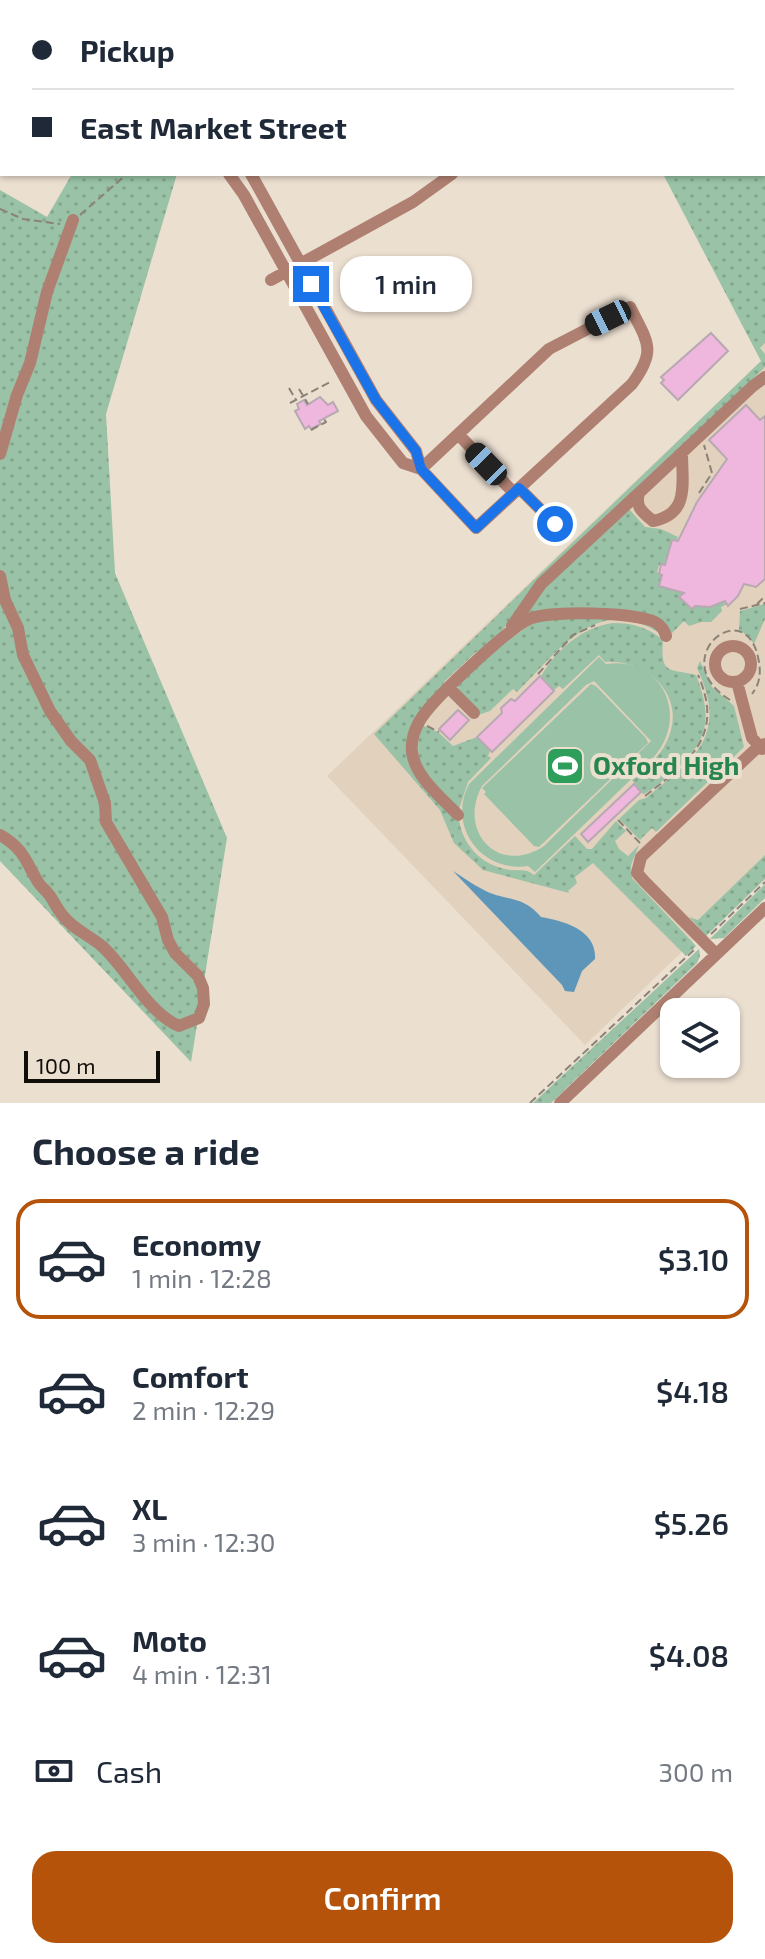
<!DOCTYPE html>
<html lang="en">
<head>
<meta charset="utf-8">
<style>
  :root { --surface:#fff; --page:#f2f2f3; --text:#1f2937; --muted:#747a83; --line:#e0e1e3; --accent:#b45309 }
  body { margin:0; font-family:"Exo 2",sans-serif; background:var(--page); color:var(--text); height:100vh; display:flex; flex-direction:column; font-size:30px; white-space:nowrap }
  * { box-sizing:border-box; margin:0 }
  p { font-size:26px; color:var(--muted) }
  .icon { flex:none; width:44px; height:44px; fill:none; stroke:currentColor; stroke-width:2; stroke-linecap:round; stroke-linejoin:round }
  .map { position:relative; height:1103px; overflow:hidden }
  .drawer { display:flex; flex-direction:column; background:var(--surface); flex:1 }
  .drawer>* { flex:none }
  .hud { position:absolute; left:0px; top:0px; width:766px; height:176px; box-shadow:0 2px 6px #0004; display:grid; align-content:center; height:176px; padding:0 32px; background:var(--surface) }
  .buttons { position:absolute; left:660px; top:998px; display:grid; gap:16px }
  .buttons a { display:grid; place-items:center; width:80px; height:80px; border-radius:16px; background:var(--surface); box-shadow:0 2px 6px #0004; font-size:40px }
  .scale { position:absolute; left:24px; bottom:20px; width:136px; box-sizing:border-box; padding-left:8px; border:4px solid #110d08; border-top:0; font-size:22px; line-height:28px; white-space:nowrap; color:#110d08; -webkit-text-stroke:6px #ebdfd0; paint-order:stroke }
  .end { position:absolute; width:36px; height:36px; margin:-18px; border:10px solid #1a73e8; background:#fff; box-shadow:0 0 0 4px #fff }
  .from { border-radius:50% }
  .bubble { position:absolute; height:56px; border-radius:24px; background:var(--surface); box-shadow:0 2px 6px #0004; font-size:26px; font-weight:600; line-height:56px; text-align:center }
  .car { position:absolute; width:24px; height:48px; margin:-24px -12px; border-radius:10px; box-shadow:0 0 6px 2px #0007; background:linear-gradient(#222 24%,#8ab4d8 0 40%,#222 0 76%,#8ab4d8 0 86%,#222 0) }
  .hud b { display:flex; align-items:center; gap:28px; height:76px; font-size:30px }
  .hud b+b { border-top:2px solid var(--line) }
  .hud i { width:20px; height:20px; background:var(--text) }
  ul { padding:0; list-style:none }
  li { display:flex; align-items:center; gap:24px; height:120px; margin:0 16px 12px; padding:0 16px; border:4px solid transparent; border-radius:24px }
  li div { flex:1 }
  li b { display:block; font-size:30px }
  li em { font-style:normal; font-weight:600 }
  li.active { border-color:var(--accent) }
  li>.icon { width:72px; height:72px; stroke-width:1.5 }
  h2 { padding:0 32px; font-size:36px; line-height:96px }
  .pay { display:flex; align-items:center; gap:20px; height:88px; padding:0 32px; font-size:30px }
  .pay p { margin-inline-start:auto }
  .primary-button { display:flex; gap:16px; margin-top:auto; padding:16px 32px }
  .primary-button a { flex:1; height:92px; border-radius:24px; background:var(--accent); color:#fff; font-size:32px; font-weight:600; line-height:92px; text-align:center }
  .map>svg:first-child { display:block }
  .built { fill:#e2d1bc }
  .grass { fill:url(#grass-dots) }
  .pitch { fill:#99c2a6; fill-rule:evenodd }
  .water { fill:#5e96ba }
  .building { fill:#efb7dd; stroke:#b8a8b2; stroke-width:2 }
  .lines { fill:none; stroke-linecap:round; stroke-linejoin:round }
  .path { stroke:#8b8378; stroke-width:2; stroke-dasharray:8 4; stroke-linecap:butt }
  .minor { stroke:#af8071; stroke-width:12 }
  .route { stroke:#1a73e8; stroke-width:10 }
  .labels { text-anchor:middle; stroke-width:8; stroke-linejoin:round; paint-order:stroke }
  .leisure-label { font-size:26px; font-weight:bold; fill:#27864d; stroke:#ebdfd0; text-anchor:start }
</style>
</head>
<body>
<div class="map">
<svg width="765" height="1103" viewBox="0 0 765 1103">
  <defs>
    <pattern id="grass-dots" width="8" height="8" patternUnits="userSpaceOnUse" patternTransform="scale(2)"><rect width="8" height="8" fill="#99c2a6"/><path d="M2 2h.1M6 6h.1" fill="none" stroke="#83a68d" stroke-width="1.8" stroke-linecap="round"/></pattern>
  </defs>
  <rect width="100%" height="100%" fill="#ebdfd0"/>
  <path class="built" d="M765 0V872L585 1045 327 776 761 361 740 319 764 174V2H575Z"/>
  <path class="grass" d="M172 0H527L171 2Z
    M562 0H765V343L760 348 765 354V367L512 619 486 649 476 652 445 681 410 747 459 820C463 847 484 867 511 870 521 871 526 868 534 875L575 836 587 849H592L616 821 626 831 615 841 619 849 628 856 639 845 631 865 632 878 696 946 686 956 593 863 575 877 577 883 568 891 569 893 483 870 454 843 440 810 374 734 761 361 663 174H764V2Z
    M72 174H177L106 414 115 573 227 838 191 1062 0 861V190L47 217Z
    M629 509 645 527 661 529 678 537 677 540H672L665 565H659L657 572 662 575 660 586 683 593 680 597 691 609 695 606H715L724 601 727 604 721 607 722 611 711 622H701L689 626 684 621 670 635 647 616 521 620 549 582Z
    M765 604V619L754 644 748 636 739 630 740 611Z
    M602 617 652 623 664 636C598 590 560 650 517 692L513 689 490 711 478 715 457 689 459 684 492 652 537 620Z
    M613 623C633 623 647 627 663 640 660 676 670 668 696 675 712 716 710 740 675 770 666 778 656 787 646 793L643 794 632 780C644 769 659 758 666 743 689 699 650 659 605 662L599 655 563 689 559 686 554 690 541 676C557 649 581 628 613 623Z
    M700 661 712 687 734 706 744 747 656 832 652 828 640 840 619 819 639 800 646 798C695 757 729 737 697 668Z
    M422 725 438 732 453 746 477 737 490 751 488 756 491 758 468 782 459 809C430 781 409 768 422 725Z
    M765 855V879L706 936 689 917 698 920Z
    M765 884V898L724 938 710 939Z
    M699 949 700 956 697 963 551 1103H533Z"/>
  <path class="pitch" d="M599 657 606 664C663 656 690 717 653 758L535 872 528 866C481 873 447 826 469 784ZM594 681 651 741 544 846C499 876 457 832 482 786L586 685Z
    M591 684 596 686 646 738 648 743 539 847 534 846 484 794 486 792 482 788Z"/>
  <path class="water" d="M453 871C463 877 472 884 482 889 505 902 522 894 541 917 564 921 597 930 595 959L582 971 574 992 565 991 562 985Z"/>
  <path class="building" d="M711 333 728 351 678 400 661 383 664 380 661 377Z
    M320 397 328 405 333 402 338 411 319 421 321 424 311 429 309 426 305 429 295 411 299 409 297 404 304 400 307 405Z
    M746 405 760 420 765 416V579L756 587 744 584 738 596 728 606 725 601 710 607 695 606 692 609 679 597 684 593 659 586 662 575 659 574 661 564 665 565 672 540 678 541 697 502 727 459 709 440Z
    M540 676 554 691 492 752 477 737 502 713 501 708 511 699 515 701Z
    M458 710 469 720 450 740 439 729Z
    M634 784 641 792 588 842 581 834Z"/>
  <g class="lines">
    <path class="path" d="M209 2 211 0
      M505 2 507 0
      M0 209 23 219 60 224
      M80 215 127 174
      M289 388 296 400
      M299 389 308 404
      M290 403 332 381
      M311 430 326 422 324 419
      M699 493 712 473 704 445
      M757 604 765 596
      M740 609 765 603
      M538 674 573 635 595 625
      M730 700C664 660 744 593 758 657 761 671 761 682 752 694
      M427 726 439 732
      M645 796C689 762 725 736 698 675
      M618 820 640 843
      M711 934 765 882
      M530 1103 695 949"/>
    <path class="minor" d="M0 12 2 13
      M0 35 2 36
      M229 174 244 195 366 416 403 463 421 469 476 528 632 384C657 350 648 343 630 307L549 349 421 469
      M251 174 376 400 416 451 421 469
      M271 280 413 202 452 174
      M458 434 514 493
      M682 453C682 483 690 514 653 521 642 512 635 507 639 493L753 386 765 377
      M0 454 17 395 30 363 47 292 73 220
      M519 488 555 524
      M0 576 5 600 18 628 23 655 50 711 71 741 90 760 105 803 106 822 162 917 168 940 175 953 198 976 203 988 204 1004 199 1018 179 1026C148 1013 127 969 103 947 91 936 74 930 64 917 58 911 55 903 50 896 47 891 41 887 38 882 25 860 24 849 0 835
      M512 626 541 584 639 493
      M715 664a18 18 0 1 1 36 0a18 18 0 1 1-36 0Z
      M737 682 752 738 762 749
      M449 688 474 713
      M458 815C441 797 415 777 412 752 411 742 414 731 419 722 430 701 508 629 529 619 550 610 635 612 655 622 662 626 664 630 666 636
      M716 954 645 882 637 873 641 857 759 746 765 744
      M560 1103 765 908"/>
  </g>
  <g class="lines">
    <path class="route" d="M311 284 376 400 416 451 421 469 476 528 519 488 555 524"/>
  </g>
  <defs>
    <symbol id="stadium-square" viewBox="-11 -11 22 22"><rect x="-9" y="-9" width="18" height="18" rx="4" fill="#2e9e5b" stroke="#ebdfd0"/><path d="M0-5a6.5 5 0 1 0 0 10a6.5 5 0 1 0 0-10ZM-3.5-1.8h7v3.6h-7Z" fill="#fff"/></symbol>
  </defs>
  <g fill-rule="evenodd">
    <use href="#stadium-square" x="543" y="744" width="44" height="44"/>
  </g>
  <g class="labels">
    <g class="leisure-label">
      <text x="593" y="775">Oxford High</text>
    </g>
  </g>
</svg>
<div class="buttons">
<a><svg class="icon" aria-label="layers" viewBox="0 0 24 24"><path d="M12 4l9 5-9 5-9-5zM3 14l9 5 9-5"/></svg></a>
</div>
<div class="scale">100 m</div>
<i class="end from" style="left:555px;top:524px"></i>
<i class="end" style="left:311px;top:284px"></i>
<div class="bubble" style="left:340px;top:256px;width:132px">1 min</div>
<i class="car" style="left:608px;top:318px;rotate:244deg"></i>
<i class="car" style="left:486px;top:464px;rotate:316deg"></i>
<div class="hud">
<b><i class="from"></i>Pickup</b>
<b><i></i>East Market Street</b>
</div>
</div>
<section class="drawer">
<h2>Choose a ride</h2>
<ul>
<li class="active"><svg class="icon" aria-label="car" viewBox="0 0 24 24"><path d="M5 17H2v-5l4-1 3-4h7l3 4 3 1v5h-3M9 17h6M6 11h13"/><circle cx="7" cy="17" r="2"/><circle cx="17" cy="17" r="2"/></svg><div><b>Economy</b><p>1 min · 12:28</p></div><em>$3.10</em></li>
<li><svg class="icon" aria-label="car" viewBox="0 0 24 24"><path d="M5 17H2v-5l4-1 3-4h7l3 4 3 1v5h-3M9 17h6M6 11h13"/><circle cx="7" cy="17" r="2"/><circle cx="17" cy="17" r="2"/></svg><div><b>Comfort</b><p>2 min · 12:29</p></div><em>$4.18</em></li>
<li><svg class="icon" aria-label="car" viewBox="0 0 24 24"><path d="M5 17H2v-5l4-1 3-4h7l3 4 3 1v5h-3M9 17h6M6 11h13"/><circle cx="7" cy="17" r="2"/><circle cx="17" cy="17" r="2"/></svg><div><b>XL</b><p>3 min · 12:30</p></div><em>$5.26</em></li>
<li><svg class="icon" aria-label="car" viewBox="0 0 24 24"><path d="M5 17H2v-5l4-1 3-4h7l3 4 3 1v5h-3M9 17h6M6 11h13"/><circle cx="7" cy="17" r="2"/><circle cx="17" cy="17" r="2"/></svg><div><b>Moto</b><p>4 min · 12:31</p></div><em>$4.08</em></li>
</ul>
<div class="pay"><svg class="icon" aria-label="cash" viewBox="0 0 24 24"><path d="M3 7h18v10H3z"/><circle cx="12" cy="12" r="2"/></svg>Cash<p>300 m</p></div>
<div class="primary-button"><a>Confirm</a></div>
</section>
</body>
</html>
